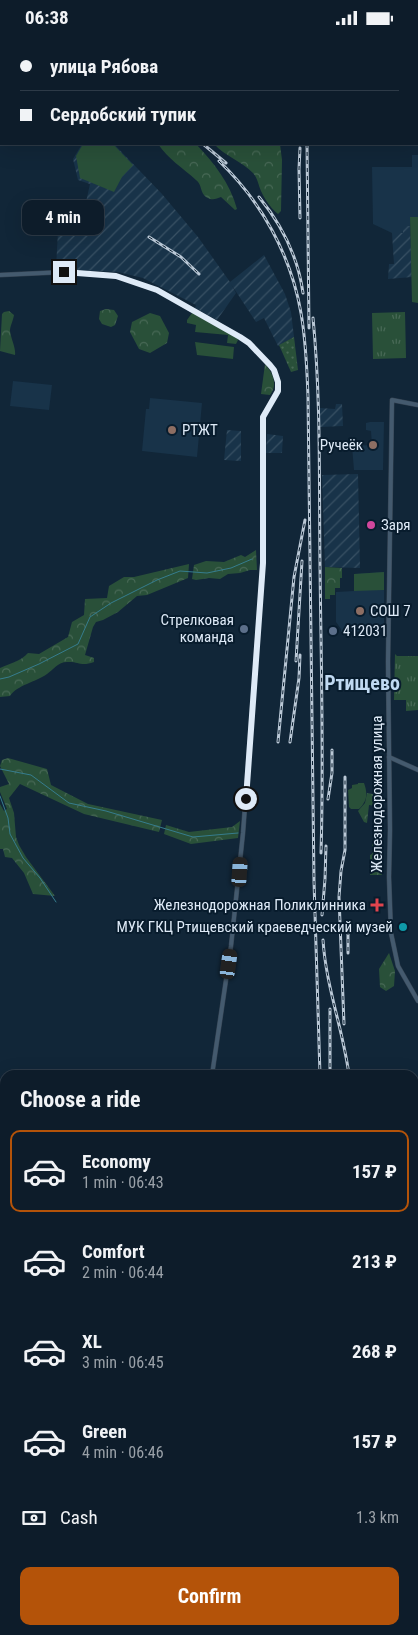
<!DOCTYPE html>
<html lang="en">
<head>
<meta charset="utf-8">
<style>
  :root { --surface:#0d1c2a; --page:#1b2936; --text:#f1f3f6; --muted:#9aa1a8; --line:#2d3a47; --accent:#b45309 }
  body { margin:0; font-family:"Roboto Condensed",sans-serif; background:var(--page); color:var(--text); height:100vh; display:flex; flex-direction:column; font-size:19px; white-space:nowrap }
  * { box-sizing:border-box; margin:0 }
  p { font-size:16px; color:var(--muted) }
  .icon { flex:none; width:28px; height:28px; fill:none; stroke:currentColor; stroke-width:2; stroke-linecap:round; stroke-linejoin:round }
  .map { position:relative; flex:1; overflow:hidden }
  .details { position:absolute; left:0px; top:1035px; width:419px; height:565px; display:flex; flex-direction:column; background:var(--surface); border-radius:15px 15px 0 0; box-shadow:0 5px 20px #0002,0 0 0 1px var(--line) }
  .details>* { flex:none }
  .hud { position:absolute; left:0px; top:0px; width:419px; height:110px; box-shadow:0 5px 20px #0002,0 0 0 1px var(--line); display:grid; align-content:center; height:110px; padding:0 20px; background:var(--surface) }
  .end { position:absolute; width:22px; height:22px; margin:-11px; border:6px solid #deeaf7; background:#111; box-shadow:0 0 0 2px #111 }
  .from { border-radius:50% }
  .bubble { position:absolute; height:35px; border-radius:10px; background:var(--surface); box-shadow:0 5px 20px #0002,0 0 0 1px var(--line); font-size:16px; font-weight:700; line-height:35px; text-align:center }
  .car { position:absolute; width:15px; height:30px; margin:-15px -8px; border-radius:6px; box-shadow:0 0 4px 1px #0007; background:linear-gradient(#222 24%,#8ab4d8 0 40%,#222 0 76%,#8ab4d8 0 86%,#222 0) }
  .hud b { display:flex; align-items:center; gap:18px; height:48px; font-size:19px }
  .hud b+b { border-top:1px solid var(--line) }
  .hud i { width:12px; height:12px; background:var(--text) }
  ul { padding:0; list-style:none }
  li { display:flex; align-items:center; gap:15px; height:82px; margin:0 10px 8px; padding:0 10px; border:2px solid transparent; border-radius:10px }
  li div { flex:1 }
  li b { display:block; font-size:19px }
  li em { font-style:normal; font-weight:700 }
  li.current { border-color:var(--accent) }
  li>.icon { width:45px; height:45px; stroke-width:1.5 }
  h2 { padding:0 20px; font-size:22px; line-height:60px }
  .pay { display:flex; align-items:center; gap:12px; height:55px; padding:0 20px; font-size:19px }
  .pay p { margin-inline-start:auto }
  .cta { display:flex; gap:10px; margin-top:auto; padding:10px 20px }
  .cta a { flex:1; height:58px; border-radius:10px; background:var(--accent); color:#fff; font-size:20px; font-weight:700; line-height:58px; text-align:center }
  .status { display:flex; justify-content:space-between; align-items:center; height:35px; padding:0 25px; background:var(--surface); direction:ltr }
  .status svg { height:14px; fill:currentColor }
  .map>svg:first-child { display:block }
  .built { fill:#183349 }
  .industrial { fill:url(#industrial-furrows) }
  .grass { fill:#295039 }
  .forest { fill:url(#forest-crowns) }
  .park { fill:url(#park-tufts) }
  .garden { fill:url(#garden-dots) }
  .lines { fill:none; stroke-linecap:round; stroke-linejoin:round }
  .stream { stroke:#367d8e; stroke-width:1 }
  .tertiary-casing { stroke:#354352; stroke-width:5 }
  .secondary-casing { stroke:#354352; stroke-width:5 }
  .primary-casing { stroke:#354352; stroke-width:5.5 }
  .tertiary { stroke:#445a6e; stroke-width:4 }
  .secondary { stroke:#445a6e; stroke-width:4 }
  .primary { stroke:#9f6143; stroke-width:4.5 }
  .rail-casing { stroke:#bac8d6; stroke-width:3 }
  .rail { stroke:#081c2d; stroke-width:1; stroke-dasharray:4; stroke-linecap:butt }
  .route { stroke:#deeaf7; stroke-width:6 }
  .education-dot { fill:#8d6e63; stroke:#081c2d; stroke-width:2 }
  .hotel-dot { fill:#d1479c; stroke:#081c2d; stroke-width:2 }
  .service-dot { fill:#5c6f8a; stroke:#081c2d; stroke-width:2 }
  .health-dot { fill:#e0444e; stroke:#081c2d; stroke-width:2 }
  .culture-dot { fill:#0f9aa8; stroke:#081c2d; stroke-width:2 }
  .labels { text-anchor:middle; stroke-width:4; stroke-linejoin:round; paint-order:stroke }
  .poi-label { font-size:15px; fill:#deeaf7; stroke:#081c2d; text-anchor:start }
  .street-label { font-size:15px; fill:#deeaf7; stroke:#081c2d }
  .district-label { font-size:20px; font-weight:bold; fill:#c0d9f1; stroke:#081c2d }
</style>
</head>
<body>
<div class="status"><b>06:38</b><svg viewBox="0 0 49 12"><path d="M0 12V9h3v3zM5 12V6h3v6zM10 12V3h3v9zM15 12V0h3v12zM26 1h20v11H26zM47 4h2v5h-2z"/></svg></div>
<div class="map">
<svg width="418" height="1600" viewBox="0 0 418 1600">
  <defs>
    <pattern id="industrial-furrows" width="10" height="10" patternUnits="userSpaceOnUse" patternTransform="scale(1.25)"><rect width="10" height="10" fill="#183349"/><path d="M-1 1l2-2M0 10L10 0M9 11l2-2" fill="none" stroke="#395164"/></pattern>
    <pattern id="forest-crowns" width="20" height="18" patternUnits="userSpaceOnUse" patternTransform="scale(1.25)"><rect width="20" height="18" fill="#295039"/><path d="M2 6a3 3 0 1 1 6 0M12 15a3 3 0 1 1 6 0" fill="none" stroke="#486956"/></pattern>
    <pattern id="park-tufts" width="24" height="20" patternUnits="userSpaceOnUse" patternTransform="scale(1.25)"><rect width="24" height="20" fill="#295039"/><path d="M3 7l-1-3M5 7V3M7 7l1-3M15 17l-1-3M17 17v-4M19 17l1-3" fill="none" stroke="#486956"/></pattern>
    <pattern id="garden-dots" width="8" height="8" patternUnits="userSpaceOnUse" patternTransform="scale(1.25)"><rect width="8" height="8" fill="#295039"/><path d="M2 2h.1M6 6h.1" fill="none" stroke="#486956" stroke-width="1.8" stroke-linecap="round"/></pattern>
  </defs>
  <rect width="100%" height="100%" fill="#112638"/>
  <path class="built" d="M412 120H418V182H410V191H403V198H392L373 189 372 132H412Z
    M13 346 52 350 49 375 10 371Z
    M150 363 202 368 197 422 142 416 146 374H149Z
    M370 387H384L383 435H354L352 411 372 410 371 396 366 395V388Z
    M384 537V594H380V596L341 597V594L336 587V557L354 556V539Z"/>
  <path class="industrial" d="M82 109H114L162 159 198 202 230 247 264 220 285 259 291 277 294 302 278 311 264 283 256 287 231 249 236 258 217 285 195 273 196 270 143 243 118 237 56 234 58 196 60 189 96 194 103 174 86 167 90 149 78 145 73 124Z
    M403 191H410L412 242 388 244 389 229H394L392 198H403Z
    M336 369H342L343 391 320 392V373L335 374Z
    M227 395 241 396V426L224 425Z
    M267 399 283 401 282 418H266Z
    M358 439 360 533 325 532 322 440Z
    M418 1564V1600H385L384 1595H414V1575H417Z"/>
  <path class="grass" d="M83 109H113L133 130 122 142 114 157 80 143 76 121Z
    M410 182H418V268L412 267Z
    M192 278H194L239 303 236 309 227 308 228 300 195 297 196 290 187 288V285Z
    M195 307 234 312 233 324 197 320Z
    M384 537V555L354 556V539Z
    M358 748H364C368 759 367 766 359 774H351L349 772 348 755 352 753V750L358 749Z"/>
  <path class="forest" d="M158 109H196C214 128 230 148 237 174L235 175 221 162C216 164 212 166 206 162 200 158 202 149 196 145 183 133 168 124 158 109Z
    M214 109H280L282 125 281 176 278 179C271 173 265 165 261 156 258 149 258 144 253 138 241 126 225 121 214 109Z
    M106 274 114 275 118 281 115 290 111 292 102 289 99 284 100 276Z
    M9 276 14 280C13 286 10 291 10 296 11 304 16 313 15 320L0 316 2 279 4 277Z
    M150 278 160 281 169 298 167 308 150 318 139 314 130 297 132 287Z
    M265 329C273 338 278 350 270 360L261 359Z
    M256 515 257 535H250L240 538 228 539 220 544 209 543 196 545 192 544 194 530 206 526 224 527 241 520 245 522Z
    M189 529 188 543 147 560 137 561 118 577 103 585 96 587 93 592 85 620 94 623V627C80 632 79 626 67 627 58 627 53 635 47 639 36 647 17 650 10 661L0 662V633C9 629 21 626 28 618L39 619 68 602 72 587 84 580 85 564 107 563 109 551 124 542H134Z
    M325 532 342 533V543H340V553H335V560H330V564H325Z
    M8 723 47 734 51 750 88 769 162 785 159 797 84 779 20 749 9 763 14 778 16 802 19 810 26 822 55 861 33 859 24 838 12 823 5 822 3 814H0V769L4 776 7 774 0 757V752L9 749 0 731 2 725Z
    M367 758 377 760V762L382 760V777L375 776V771L369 770 367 788 364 787 358 776 365 768Z
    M240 786 238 803 191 809 164 799 166 790 189 797 232 792Z
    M372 808H382V840H370V820L372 819Z
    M389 918 395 936 394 951 386 956 380 952 379 934Z
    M0 1077H2L1 1094 5 1096V1153L0 1160Z"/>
  <path class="park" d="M405 277 406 323 373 324 372 278Z
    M395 619 397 621H418V675L406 676V665H394Z"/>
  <path class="garden" d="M294 302 298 335 291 337 279 310Z"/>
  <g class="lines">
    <path class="stream" d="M0 644 9 642 39 629 78 609 90 582 111 568 157 545 180 536 207 538 231 533 252 524
      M0 734 31 740 69 768 106 776 193 802 238 798
      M0 761 8 783 10 799 23 823 40 843 56 867"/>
    <defs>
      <path id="tertiary" d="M0 240 64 237 116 241 157 255 240 302 249 308 269 330 274 335 278 347 277 356 263 382V528L243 798 231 911 212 1040
        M418 370 392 365 388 627 390 795 389 842 391 898 398 931 418 966
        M198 1598V1595"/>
      <path id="secondary" d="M389 722 418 735"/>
      <path id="primary" d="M0 1284 5 1285
        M414 1305H418"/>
    </defs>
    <use href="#tertiary" class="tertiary-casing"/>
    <use href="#secondary" class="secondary-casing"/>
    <use href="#primary" class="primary-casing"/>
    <use href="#tertiary" class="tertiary"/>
    <use href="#secondary" class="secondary"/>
    <use href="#primary" class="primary"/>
    <defs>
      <path id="rail" d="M85 0 86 1
        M98 0 99 1
        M305 0V1
        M203 109 226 128
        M307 109 309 293
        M219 126C261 166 291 220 301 278 306 306 307 334 308 362L314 846 320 1040
        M259 162C282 190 298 222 303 258
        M300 183 299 134 300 113
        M149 202 181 222 199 239
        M313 283C321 365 319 448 320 530 321 626 324 722 321 818
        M296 626 302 526
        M278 707 294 542 305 485
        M290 707 299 643 300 620
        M328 764 332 738V715
        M322 880 325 844 326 811
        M348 888V918
        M323 905C326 952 343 994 349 1040
        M344 989 339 862 341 836 345 815V742
        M330 1040V974
        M414 1479 418 1483
        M414 1515 418 1520
        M336 1595V1600"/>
    </defs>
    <use href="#rail" class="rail-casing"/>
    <use href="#rail" class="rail"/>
  </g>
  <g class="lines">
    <path class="route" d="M64 237 116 241 157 255 240 302 249 308 270 330 274 335 278 347V356L263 382V528L246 764"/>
  </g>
  <g class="education-dot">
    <circle cx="172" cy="395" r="5"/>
    <circle cx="373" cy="410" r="5"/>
    <circle cx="360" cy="576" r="5"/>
  </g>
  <circle class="hotel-dot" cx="371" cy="490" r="5"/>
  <g class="service-dot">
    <circle cx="244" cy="594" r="5"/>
    <circle cx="333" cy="596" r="5"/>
  </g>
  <path class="health-dot" d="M374.5 862.5h5v5h5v5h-5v5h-5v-5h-5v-5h5z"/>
  <circle class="culture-dot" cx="403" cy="892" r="5"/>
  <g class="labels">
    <g class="poi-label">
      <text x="182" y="400">РТЖТ</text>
      <text x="363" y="415" text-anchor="end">Ручеёк</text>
      <text x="381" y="495">Заря</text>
      <text x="370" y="581">СОШ 7</text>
      <text x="234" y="590" text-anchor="end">Стрелковая<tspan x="234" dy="17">команда</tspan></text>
      <text x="343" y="601">412031</text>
      <text x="366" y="875" text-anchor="end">Железнодорожная Поликлинника</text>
      <text x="393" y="897" text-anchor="end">МУК ГКЦ Ртищевский краеведческий музей</text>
    </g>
    <g class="street-label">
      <text transform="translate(377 759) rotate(-90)" y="5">Железнодорожная улица</text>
    </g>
    <g class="district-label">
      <text x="362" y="655">Ртищево</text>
    </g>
  </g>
</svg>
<i class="end from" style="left:246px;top:764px"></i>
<i class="end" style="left:64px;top:237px"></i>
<div class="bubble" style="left:22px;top:165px;width:82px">4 min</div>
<i class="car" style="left:240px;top:837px;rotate:4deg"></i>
<i class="car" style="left:229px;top:929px;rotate:8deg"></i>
<div class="hud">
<b><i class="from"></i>улица Рябова</b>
<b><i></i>Сердобский тупик</b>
</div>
<section class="details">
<h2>Choose a ride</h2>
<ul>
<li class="current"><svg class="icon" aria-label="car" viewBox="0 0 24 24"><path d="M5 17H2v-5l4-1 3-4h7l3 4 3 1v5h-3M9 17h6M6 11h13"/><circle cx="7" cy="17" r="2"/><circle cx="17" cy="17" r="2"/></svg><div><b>Economy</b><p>1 min · 06:43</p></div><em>157 ₽</em></li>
<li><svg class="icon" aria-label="car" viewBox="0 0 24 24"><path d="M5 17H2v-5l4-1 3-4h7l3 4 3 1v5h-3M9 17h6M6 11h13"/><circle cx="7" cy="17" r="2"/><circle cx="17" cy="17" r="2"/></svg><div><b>Comfort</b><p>2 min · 06:44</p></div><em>213 ₽</em></li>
<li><svg class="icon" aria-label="car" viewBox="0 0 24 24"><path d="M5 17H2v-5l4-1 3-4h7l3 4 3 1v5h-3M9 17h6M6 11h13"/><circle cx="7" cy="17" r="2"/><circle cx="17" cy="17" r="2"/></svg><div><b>XL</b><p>3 min · 06:45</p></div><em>268 ₽</em></li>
<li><svg class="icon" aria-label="car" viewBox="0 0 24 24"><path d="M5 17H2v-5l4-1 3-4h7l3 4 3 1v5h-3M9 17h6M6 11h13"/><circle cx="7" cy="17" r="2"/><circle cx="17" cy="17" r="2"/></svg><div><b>Green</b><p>4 min · 06:46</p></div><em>157 ₽</em></li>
</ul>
<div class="pay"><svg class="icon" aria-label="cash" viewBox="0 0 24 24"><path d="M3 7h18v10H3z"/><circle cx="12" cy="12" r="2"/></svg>Cash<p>1.3 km</p></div>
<div class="cta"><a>Confirm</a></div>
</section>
</div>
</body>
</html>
